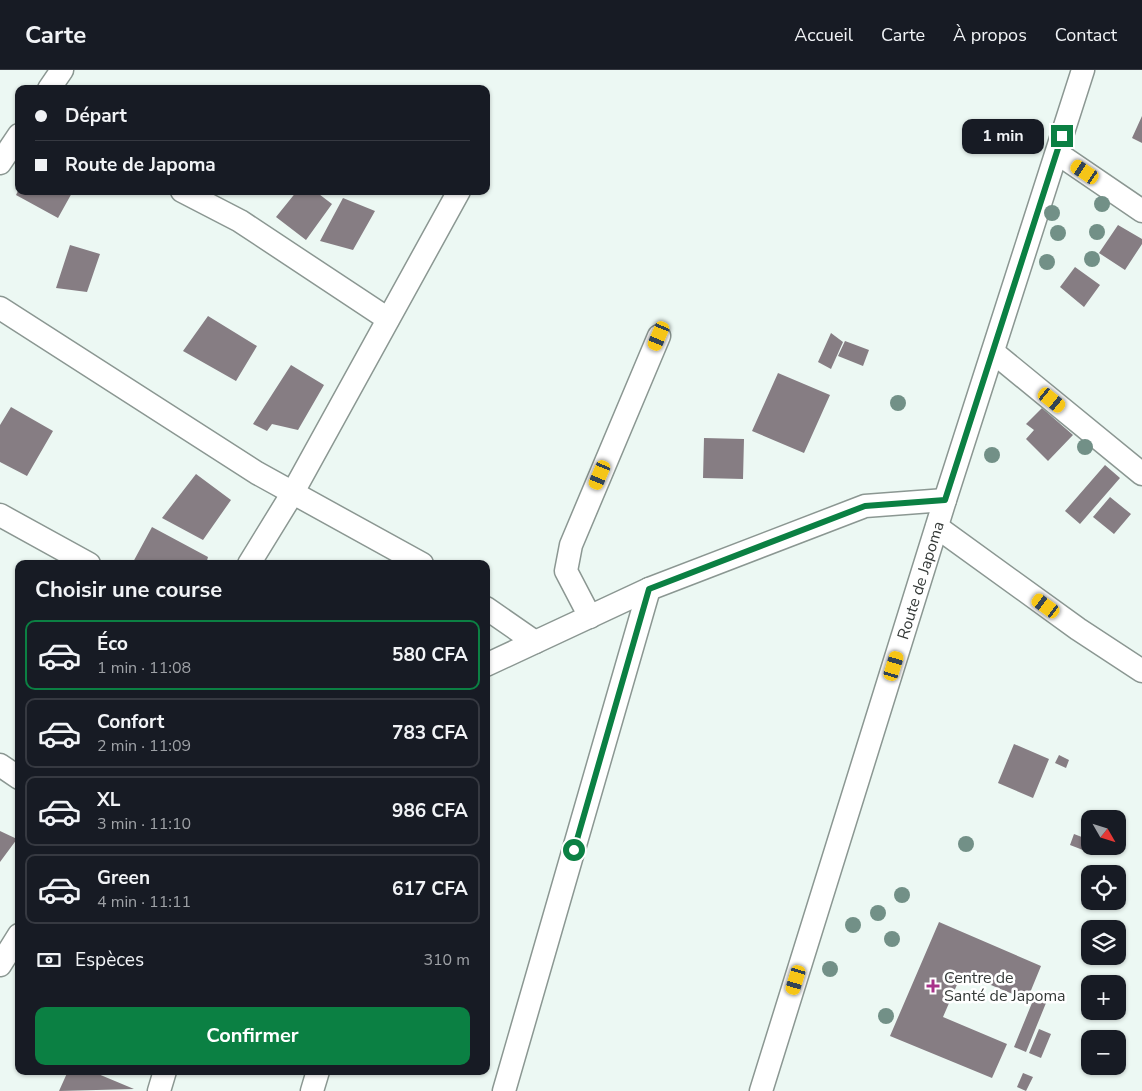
<!DOCTYPE html>
<html lang="fr">
<head>
<meta charset="utf-8">
<style>
  :root { --surface:#171b24; --page:#20242c; --text:#f1f3f6; --muted:#9ea1a6; --line:#363941; --accent:#0b8043 }
  body { margin:0; font-family:"Nunito Sans",sans-serif; background:var(--page); color:var(--text); height:100vh; display:flex; flex-direction:column; font-size:19px; white-space:nowrap }
  * { box-sizing:border-box; margin:0 }
  p { font-size:16px; color:var(--muted) }
  .icon { flex:none; width:28px; height:28px; fill:none; stroke:currentColor; stroke-width:2; stroke-linecap:round; stroke-linejoin:round }
  .map { position:relative; flex:1; overflow:hidden }
  .side { position:absolute; left:15px; top:490px; width:475px; height:515px; display:flex; flex-direction:column; background:var(--surface); border-radius:10px; box-shadow:0 1px 4px #0004 }
  .side>* { flex:none }
  .hud { position:absolute; left:15px; top:15px; width:475px; height:110px; border-radius:10px; box-shadow:0 1px 4px #0004; display:grid; align-content:center; height:110px; padding:0 20px; background:var(--surface) }
  .needle { width:32px; rotate:129deg }
  .buttons { position:absolute; left:1081px; top:740px; display:grid; gap:10px }
  .buttons a { display:grid; place-items:center; width:45px; height:45px; border-radius:10px; background:var(--surface); box-shadow:0 1px 4px #0004; font-size:25px }
  .end { position:absolute; width:22px; height:22px; margin:-11px; border:6px solid #0b8043; background:#fff; box-shadow:0 0 0 2px #fff }
  .from { border-radius:50% }
  .bubble { position:absolute; height:35px; border-radius:10px; background:var(--surface); box-shadow:0 1px 4px #0004; font-size:16px; font-weight:700; line-height:35px; text-align:center }
  .car { position:absolute; width:15px; height:30px; margin:-15px -8px; border-radius:6px; box-shadow:0 0 4px 1px #0007; background:linear-gradient(#f5c518 24%,#345 0 40%,#f5c518 0 76%,#345 0 86%,#f5c518 0) }
  .hud b { display:flex; align-items:center; gap:18px; height:48px; font-size:19px }
  .hud b+b { border-top:1px solid var(--line) }
  .hud i { width:12px; height:12px; background:var(--text) }
  ul { padding:0; list-style:none }
  li { display:flex; align-items:center; gap:15px; height:70px; margin:0 10px 8px; padding:0 10px; border:2px solid var(--line); border-radius:10px }
  li div { flex:1 }
  li b { display:block; font-size:19px }
  li em { font-style:normal; font-weight:700 }
  li.active { border-color:var(--accent) }
  li>.icon { width:45px; height:45px; stroke-width:1.5 }
  h2 { padding:0 20px; font-size:22px; line-height:60px }
  .pay { display:flex; align-items:center; gap:12px; height:55px; padding:0 20px; font-size:19px }
  .pay p { margin-inline-start:auto }
  .button { display:flex; gap:10px; margin-top:auto; padding:10px 20px }
  .button a { flex:1; height:58px; border-radius:10px; background:var(--accent); color:#fff; font-size:20px; font-weight:700; line-height:58px; text-align:center }
  header { display:flex; align-items:center; gap:30px; box-sizing:border-box; height:70px; padding:0 25px; background:var(--surface); border-bottom:1px solid var(--line) }
  header strong { font-size:24px }
  nav { display:flex; gap:28px; margin-inline-start:auto; font-size:18px }
  .map>svg:first-child { display:block }
  .building { fill:#867d83 }
  .lines { fill:none; stroke-linecap:round; stroke-linejoin:round }
  .minor-casing { stroke:#8b9792; stroke-width:25 }
  .minor { stroke:#fff; stroke-width:22 }
  .tree { fill:#729087 }
  .route { stroke:#0b8043; stroke-width:6 }
  .poi-dot { fill:#a8328a; stroke:#fff; stroke-width:2 }
  .labels { text-anchor:middle; stroke-width:5; stroke-linejoin:round; paint-order:stroke }
  .street-label { font-size:16px; fill:#363b39; stroke:#fff }
  .poi-label { font-size:16px; fill:#363b39; stroke:#fff; text-anchor:start }
</style>
</head>
<body>
<header>
<strong>Carte</strong>
<nav><a>Accueil</a><a>Carte</a><a>À propos</a><a>Contact</a></nav>
</header>
<div class="map">
<svg width="1142" height="1021" viewBox="0 0 1142 1021">
  <rect width="100%" height="100%" fill="#ecf8f3"/>
  <path class="building" d="M1142 46V73L1132 68Z
    M18 121H73L58 148 16 125Z
    M297 121H315L332 134 306 170 276 147Z
    M343 128 375 141 353 180 320 171Z
    M1118 155 1142 169V174L1125 200 1099 183Z
    M70 175 100 184 87 222 56 218Z
    M1075 197 1100 215 1084 237 1060 217Z
    M208 246 257 276 236 311 183 281Z
    M831 263 843 272 831 299 818 292Z
    M845 271 869 280 863 296 838 286Z
    M291 295 324 315 298 360 272 354 267 361 253 354Z
    M778 303 830 325 804 383 752 361Z
    M11 337 53 361 27 406 0 392V355Z
    M1042 338 1073 365 1048 391 1026 369 1034 360 1026 354Z
    M704 368 744 369 743 409 703 408Z
    M1105 395 1120 408 1080 454 1065 441Z
    M196 404 231 430 203 470 162 448Z
    M1110 427 1131 444 1114 464 1093 447Z
    M152 457 208 487 206 494H132Z
    M1014 674 1049 689 1033 728 998 713Z
    M1059 685 1069 690 1066 698 1055 693Z
    M0 761 17 769 0 792Z
    M1074 764 1087 769 1083 780 1070 775Z
    M939 852 1041 896 1027 930 962 903 943 947 1007 974 992 1008 890 966Z
    M1034 928 1046 933 1026 982 1014 977Z
    M1039 959 1051 964 1041 988 1029 983Z
    M68 1001H91L134 1019 59 1021Z
    M1023 1003 1033 1007 1026 1021 1017 1017Z"/>
  <g class="lines">
    <defs>
      <g id="minor">
        <path d="M49 19 62 0"/>
        <path d="M1057 83 1142 141"/>
        <path d="M0 93 19 65"/>
        <path d="M182 121 240 151 388 249"/>
        <path d="M0 238 257 403 422 494"/>
        <path d="M993 282 1142 404"/>
        <path d="M0 445 89 494"/>
        <path d="M937 457 1078 559 1142 601"/>
        <path d="M249 494 292 424 459 121"/>
        <path d="M486 538 535 572"/>
        <path d="M590 547 566 501 571 475 659 266"/>
        <path d="M486 595 649 519 865 436 945 430"/>
        <path d="M0 695 19 708"/>
        <path d="M0 895 19 865"/>
        <path d="M159 1021 165 1001"/>
        <path d="M312 1021 318 1001"/>
        <path d="M504 1021 649 519"/>
        <path id="s1" d="M761 1021 945 430 1083 0"/>
      </g>
    </defs>
    <use href="#minor" class="minor-casing"/>
    <use href="#minor" class="minor"/>
  </g>
  <g class="tree">
    <circle cx="1102" cy="134" r="8"/>
    <circle cx="1052" cy="143" r="8"/>
    <circle cx="1097" cy="162" r="8"/>
    <circle cx="1058" cy="163" r="8"/>
    <circle cx="1092" cy="189" r="8"/>
    <circle cx="1047" cy="192" r="8"/>
    <circle cx="898" cy="333" r="8"/>
    <circle cx="1085" cy="377" r="8"/>
    <circle cx="992" cy="385" r="8"/>
    <circle cx="966" cy="774" r="8"/>
    <circle cx="902" cy="825" r="8"/>
    <circle cx="878" cy="843" r="8"/>
    <circle cx="853" cy="855" r="8"/>
    <circle cx="892" cy="869" r="8"/>
    <circle cx="830" cy="899" r="8"/>
    <circle cx="886" cy="946" r="8"/>
  </g>
  <g class="lines">
    <path class="route" d="M574 780 649 519 865 436 945 430 1062 66"/>
  </g>
  <path class="poi-dot" d="M930.5 908.5h5v5h5v5h-5v5h-5v-5h-5v-5h5z"/>
  <g class="labels">
    <g class="street-label">
      <text dy="6" stroke="none"><textPath href="#s1" startOffset="535">Route de Japoma</textPath></text>
    </g>
    <g class="poi-label">
      <text x="944" y="913">Centre de<tspan x="944" dy="18">Santé de Japoma</tspan></text>
    </g>
  </g>
</svg>
<div class="buttons">
<a><svg class="needle" viewBox="-14 -14 28 28"><path d="M0-13l5 13h-10z" fill="#e53935"/><path d="M0 13l5-13h-10z" fill="#9ea1a6"/></svg></a>
<a><svg class="icon" aria-label="locate" viewBox="0 0 24 24"><circle cx="12" cy="12" r="6"/><path d="M12 2v4M12 18v4M2 12h4M18 12h4"/></svg></a>
<a><svg class="icon" aria-label="layers" viewBox="0 0 24 24"><path d="M12 4l9 5-9 5-9-5zM3 14l9 5 9-5"/></svg></a>
<a>+</a>
<a>−</a>
</div>
<i class="end from" style="left:574px;top:780px"></i>
<i class="end" style="left:1062px;top:66px"></i>
<div class="bubble" style="left:962px;top:49px;width:82px">1 min</div>
<i class="car" style="left:1085px;top:102px;rotate:304deg"></i>
<i class="car" style="left:659px;top:266px;rotate:203deg"></i>
<i class="car" style="left:1052px;top:330px;rotate:129deg"></i>
<i class="car" style="left:600px;top:405px;rotate:203deg"></i>
<i class="car" style="left:1046px;top:536px;rotate:306deg"></i>
<i class="car" style="left:894px;top:596px;rotate:17deg"></i>
<i class="car" style="left:796px;top:910px;rotate:197deg"></i>
<div class="hud">
<b><i class="from"></i>Départ</b>
<b><i></i>Route de Japoma</b>
</div>
<section class="side">
<h2>Choisir une course</h2>
<ul>
<li class="active"><svg class="icon" aria-label="car" viewBox="0 0 24 24"><path d="M5 17H2v-5l4-1 3-4h7l3 4 3 1v5h-3M9 17h6M6 11h13"/><circle cx="7" cy="17" r="2"/><circle cx="17" cy="17" r="2"/></svg><div><b>Éco</b><p>1 min · 11:08</p></div><em>580 CFA</em></li>
<li><svg class="icon" aria-label="car" viewBox="0 0 24 24"><path d="M5 17H2v-5l4-1 3-4h7l3 4 3 1v5h-3M9 17h6M6 11h13"/><circle cx="7" cy="17" r="2"/><circle cx="17" cy="17" r="2"/></svg><div><b>Confort</b><p>2 min · 11:09</p></div><em>783 CFA</em></li>
<li><svg class="icon" aria-label="car" viewBox="0 0 24 24"><path d="M5 17H2v-5l4-1 3-4h7l3 4 3 1v5h-3M9 17h6M6 11h13"/><circle cx="7" cy="17" r="2"/><circle cx="17" cy="17" r="2"/></svg><div><b>XL</b><p>3 min · 11:10</p></div><em>986 CFA</em></li>
<li><svg class="icon" aria-label="car" viewBox="0 0 24 24"><path d="M5 17H2v-5l4-1 3-4h7l3 4 3 1v5h-3M9 17h6M6 11h13"/><circle cx="7" cy="17" r="2"/><circle cx="17" cy="17" r="2"/></svg><div><b>Green</b><p>4 min · 11:11</p></div><em>617 CFA</em></li>
</ul>
<div class="pay"><svg class="icon" aria-label="cash" viewBox="0 0 24 24"><path d="M3 7h18v10H3z"/><circle cx="12" cy="12" r="2"/></svg>Espèces<p>310 m</p></div>
<div class="button"><a>Confirmer</a></div>
</section>
</div>
</body>
</html>
